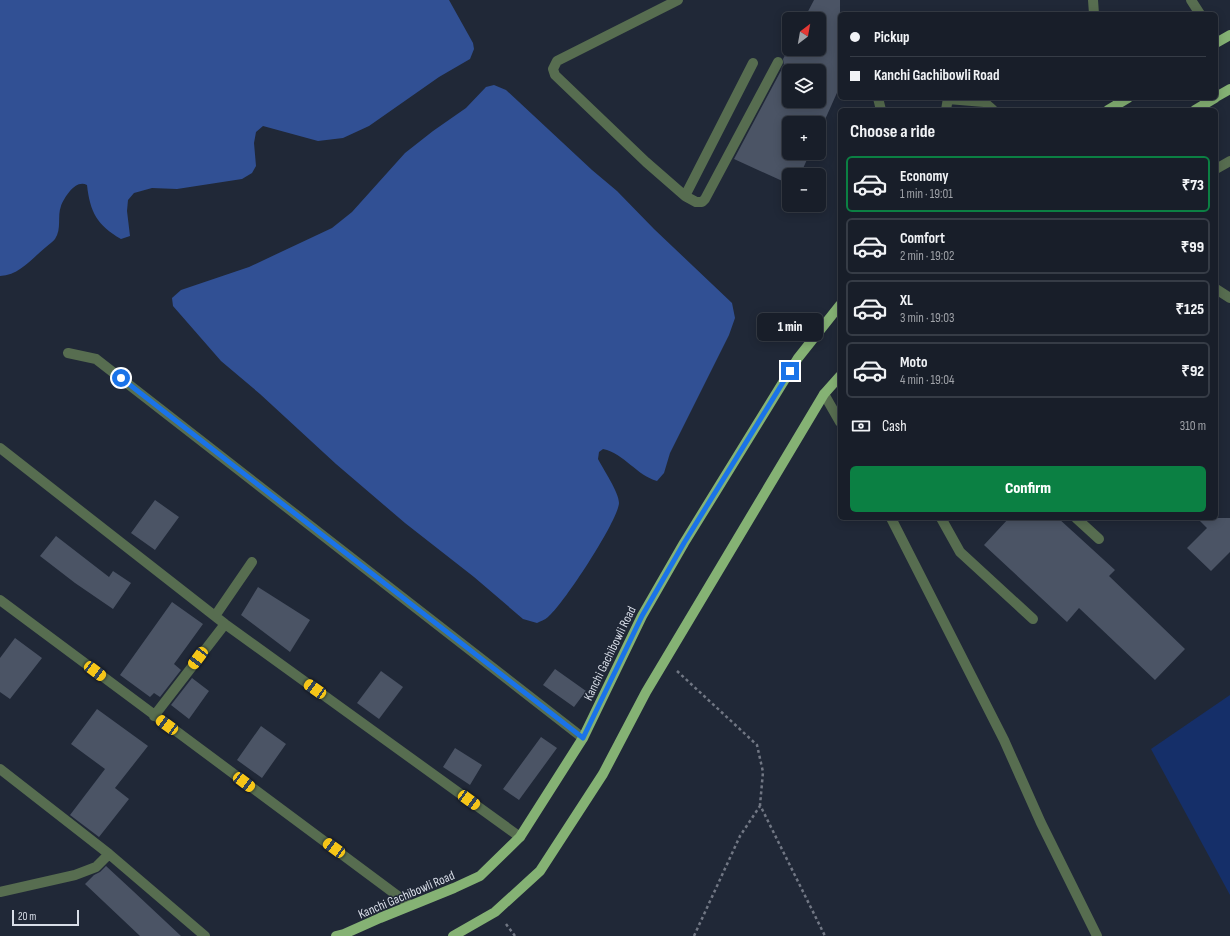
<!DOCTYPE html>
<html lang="en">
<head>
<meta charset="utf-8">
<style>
  :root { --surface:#181e29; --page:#252b35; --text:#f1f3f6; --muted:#9fa2a8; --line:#363c46; --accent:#0b8043 }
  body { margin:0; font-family:"Sofia Sans Condensed",sans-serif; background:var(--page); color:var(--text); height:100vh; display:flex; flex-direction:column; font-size:15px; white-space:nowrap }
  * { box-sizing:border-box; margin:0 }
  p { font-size:13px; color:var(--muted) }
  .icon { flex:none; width:22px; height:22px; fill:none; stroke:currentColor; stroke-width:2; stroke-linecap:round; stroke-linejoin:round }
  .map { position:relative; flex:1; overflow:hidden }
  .details { position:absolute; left:838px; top:108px; width:380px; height:412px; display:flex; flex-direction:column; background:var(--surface); border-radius:6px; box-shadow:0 2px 10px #0003,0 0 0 1px var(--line) }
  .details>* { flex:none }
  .guide { position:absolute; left:838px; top:12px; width:380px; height:88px; border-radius:6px; box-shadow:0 2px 10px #0003,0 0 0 1px var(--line); display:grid; align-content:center; height:88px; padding:0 12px; background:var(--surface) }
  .needle { width:26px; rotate:31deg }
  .buttons { position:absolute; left:782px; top:12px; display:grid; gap:8px }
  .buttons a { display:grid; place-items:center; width:44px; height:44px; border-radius:6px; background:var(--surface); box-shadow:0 2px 10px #0003,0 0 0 1px var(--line); font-size:20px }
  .scale { position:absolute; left:12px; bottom:10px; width:67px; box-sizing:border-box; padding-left:4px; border:2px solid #d9dee8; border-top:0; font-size:11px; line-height:14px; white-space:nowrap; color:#d9dee8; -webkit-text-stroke:3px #202837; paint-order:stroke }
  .end { position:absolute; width:18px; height:18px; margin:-9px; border:5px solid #1a73e8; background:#fff; box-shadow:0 0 0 2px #fff }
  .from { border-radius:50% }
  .bubble { position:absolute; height:28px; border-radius:6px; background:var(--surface); box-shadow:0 2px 10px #0003,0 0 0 1px var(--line); font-size:13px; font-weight:800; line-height:28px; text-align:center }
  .car { position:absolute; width:12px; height:24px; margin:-12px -6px; border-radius:5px; box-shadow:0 0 3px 1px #0007; background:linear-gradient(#f5c518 24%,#345 0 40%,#f5c518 0 76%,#345 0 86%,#f5c518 0) }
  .guide b { display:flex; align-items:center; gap:14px; height:38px; font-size:15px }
  .guide b+b { border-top:1px solid var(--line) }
  .guide i { width:10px; height:10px; background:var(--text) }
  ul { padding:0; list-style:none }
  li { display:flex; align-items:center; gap:12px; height:56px; margin:0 8px 6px; padding:0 4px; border:2px solid var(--line); border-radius:6px }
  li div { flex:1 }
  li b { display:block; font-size:15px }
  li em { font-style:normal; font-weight:800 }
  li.active { border-color:var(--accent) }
  li>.icon { width:36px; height:36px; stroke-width:1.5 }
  h2 { padding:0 12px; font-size:18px; line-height:48px }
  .pay { display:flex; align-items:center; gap:10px; height:44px; padding:0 12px; font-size:15px }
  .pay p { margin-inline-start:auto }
  .action { display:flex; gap:8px; margin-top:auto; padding:8px 12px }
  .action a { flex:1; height:46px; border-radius:6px; background:var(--accent); color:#fff; font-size:16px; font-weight:800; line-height:46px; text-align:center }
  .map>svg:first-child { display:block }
  .green { fill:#152f69 }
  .water { fill:#315094 }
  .building { fill:#4b5465; fill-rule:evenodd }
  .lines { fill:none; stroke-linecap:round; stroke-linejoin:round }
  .path { stroke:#717784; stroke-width:2.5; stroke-dasharray:3 3; stroke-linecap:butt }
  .minor { stroke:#576d50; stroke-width:10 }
  .major { stroke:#85b274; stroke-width:10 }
  .route { stroke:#1a73e8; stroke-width:5 }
  .labels { text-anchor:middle; stroke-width:3; stroke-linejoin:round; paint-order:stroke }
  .street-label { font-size:13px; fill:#d9dee8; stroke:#202837 }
</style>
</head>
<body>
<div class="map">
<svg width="1230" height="936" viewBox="0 0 1230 936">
  <rect width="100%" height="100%" fill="#202837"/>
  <path class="green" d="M1230 695V895L1151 749Z"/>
  <path class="water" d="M0 0H449L473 43 474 49 470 59 439 77 369 126 343 138 318 141 263 126 256 132 254 143 256 166 252 173 242 179 177 189 152 188 134 193 128 200 127 211 130 236 121 239C97 225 90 212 87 185 76 179 65 196 61 206 57 216 62 229 55 239 53 242 49 244 46 247 31 259 20 275 0 276Z
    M494 85 506 90 592 170 617 191 654 229 732 303 735 318 729 335 670 453 664 473 657 481C636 475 625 454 603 449L599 452 598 459C603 469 619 492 619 503 618 521 563 605 548 617 545 620 540 621 537 623L523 619 474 577 405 523 336 464 260 394 221 361 173 306 172 298 181 290 249 267 332 228 352 212 405 153 433 131 466 108 486 87Z"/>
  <path class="building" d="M814 0H840V86L819 133V123H789V153H810L800 175H789V184L734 159 784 65 783 59 789 48 819 49V19H804ZM789 71H819V101H789Z
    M155 500 179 517 155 550 131 533Z
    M1009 518H1058L1115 570 1109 576 1185 649 1155 680 1079 608 1067 622 984 545Z
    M1197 518H1230V552L1211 571 1187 548 1207 528Z
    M56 536 109 577 113 571 131 583 113 609 75 583 40 556Z
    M258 587 310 620 290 652 241 615Z
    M172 602 203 624 174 664 181 670 160 697 154 693 150 697 120 675Z
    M15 638 42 658 10 699 0 692V658Z
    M555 669 586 691 574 707 543 685Z
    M381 671 403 687 379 719 357 703Z
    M192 678 209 691 189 719 171 705Z
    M97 709 148 746 115 788 129 799 99 837 70 815 105 769 71 744Z
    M261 726 286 744 262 778 237 760Z
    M541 737 557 748 519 800 503 789Z
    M455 748 482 765 470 785 443 767Z
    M106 866 133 891 181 936H140L85 884 94 875 100 872Z"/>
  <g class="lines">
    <path class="path" d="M677 671 757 745 763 772 760 805 825 936
      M506 924 515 936
      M694 936 740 836 760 806"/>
    <path class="minor" d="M678 0 557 61 553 69 555 75 646 162 685 196 696 202H702L705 199 778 62
      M1093 0 1094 14
      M1191 0 1200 14
      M878 98 881 110
      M948 99 984 102 993 110
      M946 110 948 98
      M1216 169 1230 161
      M685 196 753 63
      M1216 289 1230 298
      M68 353 96 359 583 738
      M824 394 840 422
      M0 448 225 624 520 837
      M891 518 1004 740 1041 823 1097 936
      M941 518 960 552 1033 619
      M1076 518 1099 539
      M0 600 410 905
      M215 616 252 562
      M154 716 225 624
      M0 769 109 854 205 936
      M0 892 75 875 96 867 109 854"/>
    <path class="major" d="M1216 43 1230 35
      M1216 97 1230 89
      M1108 110 1128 98
      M1195 110 1215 98
      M336 936 344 934 380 918 454 888 480 876 520 837 583 738 642 616 684 543 798 358 840 305
      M453 936 495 912 540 871 603 774 646 692 824 394 840 376"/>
  </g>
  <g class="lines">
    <path class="route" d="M121 378 583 738 642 616 684 543 790 371"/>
  </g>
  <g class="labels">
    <g class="street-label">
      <text transform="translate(609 653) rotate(-64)" y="5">Kanchi Gachibowli Road</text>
      <text transform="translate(406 894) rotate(-23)" y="5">Kanchi Gachibowli Road</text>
    </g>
  </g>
</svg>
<div class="buttons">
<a><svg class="needle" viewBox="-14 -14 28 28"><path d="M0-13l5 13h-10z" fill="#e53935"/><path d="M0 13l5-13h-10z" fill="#9fa2a8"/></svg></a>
<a><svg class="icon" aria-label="layers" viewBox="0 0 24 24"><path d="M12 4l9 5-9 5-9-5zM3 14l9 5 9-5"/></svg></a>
<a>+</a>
<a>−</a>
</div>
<div class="scale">20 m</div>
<i class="end from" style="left:121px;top:378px"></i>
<i class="end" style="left:790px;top:371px"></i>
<div class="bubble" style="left:757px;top:313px;width:66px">1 min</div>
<i class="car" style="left:198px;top:658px;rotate:217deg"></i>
<i class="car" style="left:95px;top:671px;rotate:127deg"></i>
<i class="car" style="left:315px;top:689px;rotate:305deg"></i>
<i class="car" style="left:167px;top:725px;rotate:306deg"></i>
<i class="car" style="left:244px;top:782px;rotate:127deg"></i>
<i class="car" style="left:469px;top:800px;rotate:126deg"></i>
<i class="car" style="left:334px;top:848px;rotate:306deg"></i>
<div class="guide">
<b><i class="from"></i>Pickup</b>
<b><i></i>Kanchi Gachibowli Road</b>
</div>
<section class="details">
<h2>Choose a ride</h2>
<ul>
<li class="active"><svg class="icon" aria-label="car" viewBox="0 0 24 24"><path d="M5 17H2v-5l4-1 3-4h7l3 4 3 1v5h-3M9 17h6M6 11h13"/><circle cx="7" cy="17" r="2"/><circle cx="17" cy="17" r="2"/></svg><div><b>Economy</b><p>1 min · 19:01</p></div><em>₹73</em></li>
<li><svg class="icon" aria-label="car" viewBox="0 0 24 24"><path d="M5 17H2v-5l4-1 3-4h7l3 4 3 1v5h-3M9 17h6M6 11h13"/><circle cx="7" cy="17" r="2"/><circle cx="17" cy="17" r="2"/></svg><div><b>Comfort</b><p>2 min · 19:02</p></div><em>₹99</em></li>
<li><svg class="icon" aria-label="car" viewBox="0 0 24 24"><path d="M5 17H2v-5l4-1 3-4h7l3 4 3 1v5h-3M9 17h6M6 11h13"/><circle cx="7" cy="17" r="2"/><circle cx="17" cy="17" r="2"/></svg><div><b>XL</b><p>3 min · 19:03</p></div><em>₹125</em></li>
<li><svg class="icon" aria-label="car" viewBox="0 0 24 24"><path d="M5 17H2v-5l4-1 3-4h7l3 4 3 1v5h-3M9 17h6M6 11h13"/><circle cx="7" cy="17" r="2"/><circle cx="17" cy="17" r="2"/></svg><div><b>Moto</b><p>4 min · 19:04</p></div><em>₹92</em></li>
</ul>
<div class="pay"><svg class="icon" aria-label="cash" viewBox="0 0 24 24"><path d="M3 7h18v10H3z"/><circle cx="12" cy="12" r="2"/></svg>Cash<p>310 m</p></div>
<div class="action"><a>Confirm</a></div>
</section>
</div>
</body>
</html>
